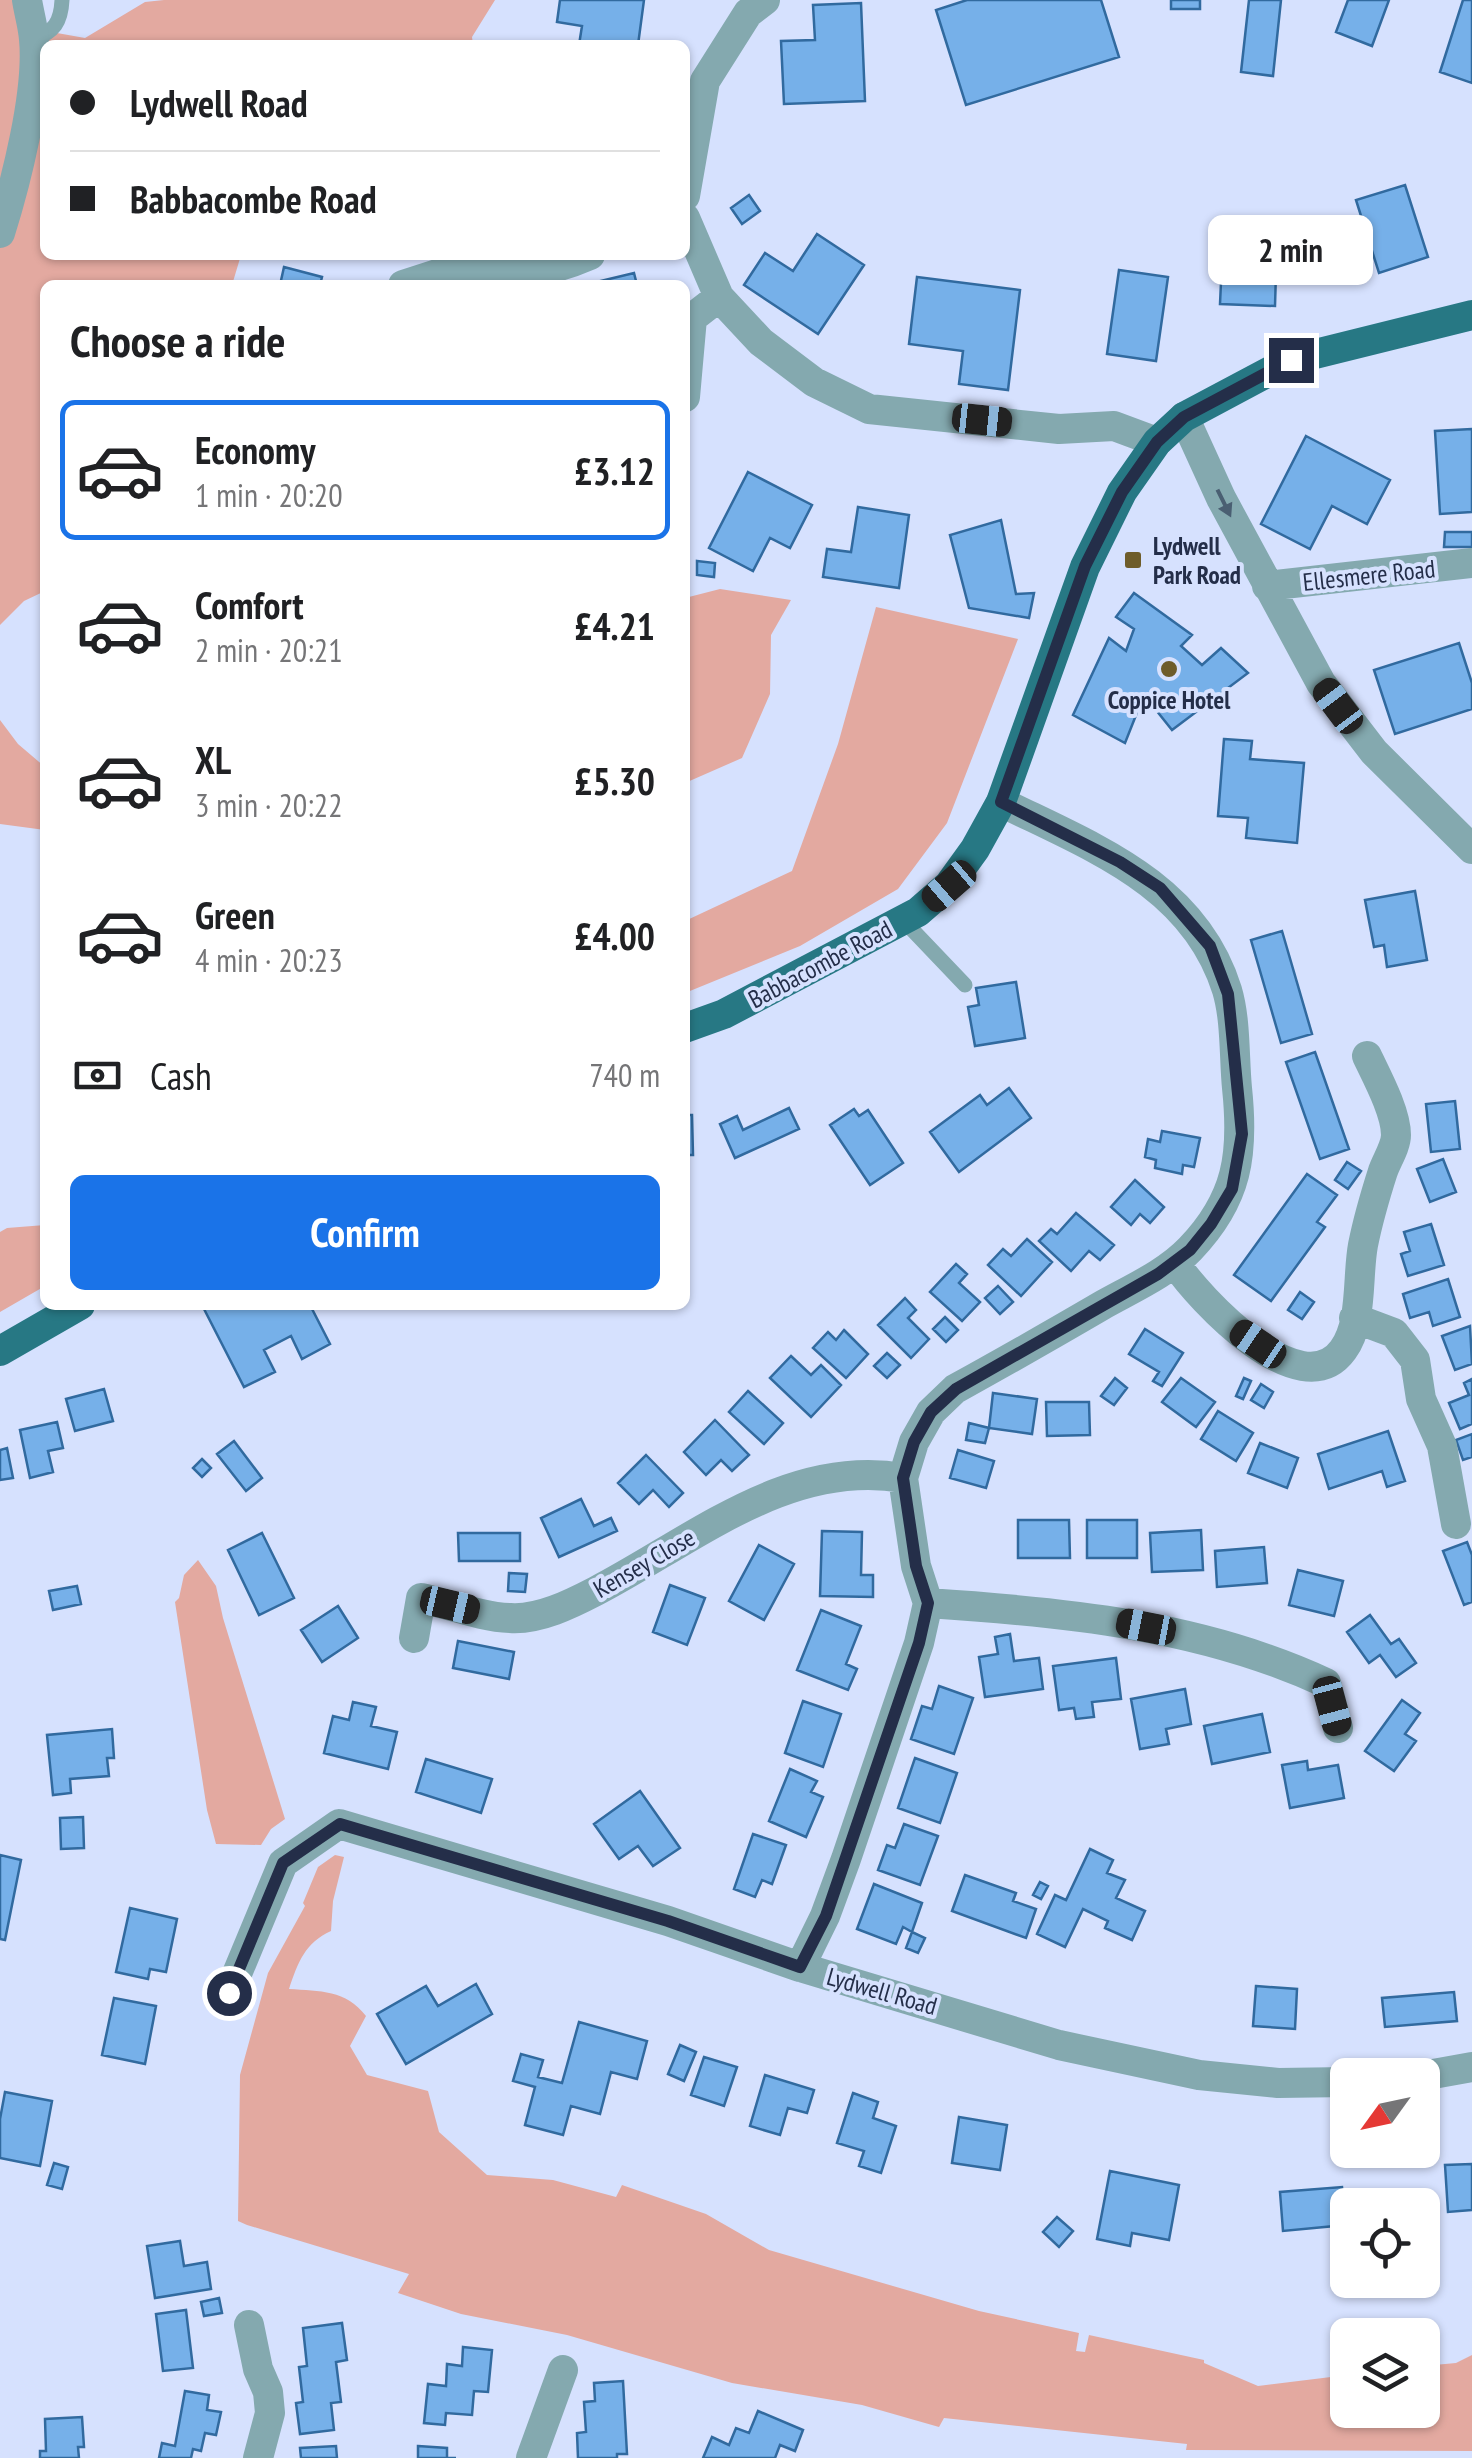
<!DOCTYPE html>
<html lang="en">
<head>
<meta charset="utf-8">
<style>
  :root { --surface:#fff; --page:#f6f6f6; --text:#202124; --muted:#757577; --line:#e0e0e0; --accent:#1a73e8 }
  body { margin:0; font-family:"PT Sans Narrow",sans-serif; background:var(--page); color:var(--text); height:100vh; display:flex; flex-direction:column; font-size:38px; white-space:nowrap }
  * { box-sizing:border-box; margin:0 }
  p { font-size:32px; color:var(--muted) }
  .icon { flex:none; width:55px; height:55px; fill:none; stroke:currentColor; stroke-width:2; stroke-linecap:round; stroke-linejoin:round }
  .map { position:relative; flex:1; overflow:hidden }
  .panel { position:absolute; left:40px; top:280px; width:650px; height:1030px; display:flex; flex-direction:column; background:var(--surface); border-radius:15px; box-shadow:0 2px 8px #0004 }
  .panel>* { flex:none }
  .top-card { position:absolute; left:40px; top:40px; width:650px; height:220px; border-radius:15px; box-shadow:0 2px 8px #0004; display:grid; align-content:center; height:220px; padding:0 30px; background:var(--surface) }
  .needle { width:65px; rotate:237deg }
  .buttons { position:absolute; left:1330px; top:2058px; display:grid; gap:20px }
  .buttons a { display:grid; place-items:center; width:110px; height:110px; border-radius:15px; background:var(--surface); box-shadow:0 2px 8px #0004; font-size:50px }
  .end { position:absolute; width:45px; height:45px; margin:-22px; border:12px solid #242e49; background:#fff; box-shadow:0 0 0 5px #fff }
  .from { border-radius:50% }
  .bubble { position:absolute; height:70px; border-radius:15px; background:var(--surface); box-shadow:0 2px 8px #0004; font-size:32px; font-weight:800; line-height:70px; text-align:center }
  .car { position:absolute; width:30px; height:60px; margin:-30px -15px; border-radius:12px; box-shadow:0 0 8px 2px #0007; background:linear-gradient(#222 24%,#8ab4d8 0 40%,#222 0 76%,#8ab4d8 0 86%,#222 0) }
  .top-card b { display:flex; align-items:center; gap:35px; height:95px; font-size:38px }
  .top-card b+b { border-top:2px solid var(--line) }
  .top-card i { width:25px; height:25px; background:var(--text) }
  ul { padding:0; list-style:none }
  li { display:flex; align-items:center; gap:30px; height:140px; margin:0 20px 15px; padding:0 10px; border:5px solid transparent; border-radius:15px }
  li div { flex:1 }
  li b { display:block; font-size:38px }
  li em { font-style:normal; font-weight:800 }
  li.selected { border-color:var(--accent) }
  li>.icon { width:90px; height:90px; stroke-width:1.5 }
  h2 { padding:0 30px; font-size:45px; line-height:120px }
  .pay { display:flex; align-items:center; gap:25px; height:110px; padding:0 30px; font-size:38px }
  .pay p { margin-inline-start:auto }
  .primary-button { display:flex; gap:20px; margin-top:auto; padding:20px 30px }
  .primary-button a { flex:1; height:115px; border-radius:15px; background:var(--accent); color:#fff; font-size:40px; font-weight:800; line-height:115px; text-align:center }
  .map>svg:first-child { display:block }
  .green { fill:#e3a9a0 }
  .building { fill:#76b0e9; stroke:#316a9f; stroke-width:2.5 }
  .lines { fill:none; stroke-linecap:round; stroke-linejoin:round }
  .lane { stroke:#84a9af; stroke-width:15 }
  .street { stroke:#84a9af; stroke-width:30 }
  .primary { stroke:#277884; stroke-width:30 }
  .oneway { fill:#4a5f72 }
  .route { stroke:#242e49; stroke-width:12 }
  .poi-dot { fill:#6e5c2a; stroke:#d6e1fe; stroke-width:4 }
  .labels { text-anchor:middle; stroke-width:8; stroke-linejoin:round; paint-order:stroke }
  .poi-label { font-size:25px; font-weight:bold; fill:#242e49; stroke:#d6e1fe; text-anchor:start }
  .street-label { font-size:25px; fill:#242e49; stroke:#d6e1fe }
</style>
</head>
<body>
<div class="map">
<svg width="1472" height="2458" viewBox="0 0 1472 2458">
  <rect width="100%" height="100%" fill="#d6e1fe"/>
  <path class="green" d="M0 0H21L57 33 85 38 145 2 164 0H495L472 37 473 45H45V255H241L232 285H45V591L24 601 0 625Z
    M720 589 791 600 771 635 770 694 742 758 685 783V598Z
    M876 607 1018 639 947 823 898 889 800 946 685 993V921L792 871 838 744Z
    M0 720 18 744 45 767V830L0 824Z
    M45 1225V1286L0 1312V1232L7 1228Z
    M198 1560 216 1586 223 1618 285 1819 271 1829 261 1845 216 1844 207 1810 175 1602 179 1598 184 1575Z
    M335 1855 344 1857 333 1901 331 1931C305 1943 298 1962 289 1989 320 1991 346 1990 366 2016L350 2046 367 2075 428 2091 439 2132 487 2175 553 2180 616 2197 622 2185 706 2214 769 2250 979 2311 1079 2333 1076 2351 1085 2352 1089 2335 1204 2360V2363L1258 2386 1331 2377 1347 2379 1348 2410H1422L1423 2366 1456 2363 1472 2355V2451L1186 2450 1187 2444 944 2418 939 2427 862 2405 732 2383 567 2335 461 2314 398 2293 409 2274 247 2225 238 2221 240 2075 268 1973 305 1906 303 1903 318 1867Z"/>
  <path class="building" d="M560 0H644L638 45H579L582 26 557 22Z
    M967 0H1101L1119 57 966 105 936 10Z
    M1171 0H1200V9H1171Z
    M1249 0H1281L1273 76 1241 72Z
    M1348 0H1389L1372 46 1336 32Z
    M1463 0H1472V83L1440 72Z
    M861 3 865 101 784 104 781 41 815 40 813 5Z
    M1405 185 1428 257 1379 273 1356 200Z
    M749 195 760 211 742 224 731 208Z
    M817 234 864 265 818 334 744 285 765 253 793 271Z
    M1223 238 1277 240 1275 306 1220 304Z
    M1310 243 1332 244 1331 260 1308 258Z
    M284 267 322 277 320 285H280Z
    M1119 270 1168 277 1156 361 1107 354Z
    M634 273 637 285H584Z
    M917 277 1020 290 1008 390 959 384 963 351 909 344Z
    M1472 429V512L1440 514 1435 431Z
    M1306 436 1390 480 1367 524 1332 506 1310 549 1261 524Z
    M748 472 812 505 790 548 770 538 753 571 709 548Z
    M858 507 909 515 899 588 823 577 827 549 851 552Z
    M1001 520 1016 594 1034 593 1029 618 969 608 950 535Z
    M1445 532H1472V547H1444Z
    M697 561 715 563 714 577 697 575Z
    M1134 593 1192 635 1181 646 1202 665 1221 648 1248 673 1172 730 1144 695 1125 743 1073 715 1109 638 1126 651 1134 629 1116 617Z
    M1459 643 1472 683V709L1395 734 1374 670Z
    M1224 739 1252 741 1250 759 1304 763 1297 843 1246 838 1248 818 1218 816Z
    M1415 891 1427 960 1387 967 1384 945 1374 947 1365 900Z
    M1282 931 1312 1034 1281 1043 1251 940Z
    M1016 982 1025 1038 975 1046 968 1007 979 1005 976 988Z
    M1315 1052 1349 1149 1320 1159 1286 1062Z
    M1009 1088 1031 1118 959 1172 930 1132 980 1095 987 1105Z
    M1455 1101 1460 1149 1431 1152 1426 1104Z
    M789 1108 799 1129 735 1158 720 1124 737 1116 743 1130Z
    M854 1109 859 1116 868 1110 903 1163 870 1185 830 1125Z
    M685 1115H692L693 1155H685Z
    M1162 1131 1200 1138 1194 1167 1183 1165 1182 1174 1155 1168 1156 1160 1145 1157 1148 1139 1160 1142Z
    M1443 1159 1456 1192 1430 1202 1417 1169Z
    M1347 1162 1361 1171 1348 1189 1335 1180Z
    M1307 1174 1337 1195 1317 1222 1325 1227 1271 1301 1234 1275Z
    M1135 1180 1164 1207 1150 1223 1140 1214 1131 1225 1111 1207Z
    M1076 1213 1114 1245 1100 1260 1089 1251 1071 1271 1039 1241 1051 1229 1057 1234Z
    M1431 1224 1444 1265 1408 1276 1401 1254 1410 1251 1404 1232Z
    M1027 1239 1052 1262 1021 1296 988 1265 1003 1249 1011 1256Z
    M956 1264 967 1274 959 1283 980 1302 962 1321 930 1292Z
    M1448 1279 1460 1317 1433 1326 1429 1312 1410 1318 1403 1294Z
    M998 1286 1013 1302 1000 1314 985 1298Z
    M1300 1292 1314 1302 1302 1319 1288 1310Z
    M905 1298 916 1310 908 1318 929 1339 911 1358 878 1325Z
    M202 1305H310L330 1344 302 1359 291 1336 264 1350 275 1372 244 1387Z
    M945 1317 958 1330 946 1342 933 1329Z
    M1470 1326 1472 1364 1455 1370 1442 1336Z
    M1145 1329 1183 1353 1162 1386 1153 1381 1159 1372 1129 1354Z
    M844 1330 868 1354 846 1378 813 1348 828 1332 836 1340Z
    M887 1353 900 1365 887 1378 874 1366Z
    M791 1356 811 1375 821 1365 841 1385 811 1417 770 1378Z
    M1115 1378 1127 1388 1114 1405 1101 1396Z
    M1181 1378 1215 1402 1196 1427 1162 1402Z
    M1244 1378 1251 1381 1243 1399 1236 1396Z
    M1472 1379V1424L1460 1429 1449 1403 1469 1395 1464 1383Z
    M1261 1384 1273 1392 1264 1408 1251 1400Z
    M104 1389 113 1421 75 1431 66 1399Z
    M748 1391 783 1423 764 1444 729 1412Z
    M993 1393 1037 1399 1032 1434 989 1428Z
    M1046 1402H1089L1090 1435 1047 1436Z
    M1218 1411 1253 1433 1236 1461 1201 1439Z
    M715 1420 749 1455 732 1471 721 1460 706 1475 684 1452Z
    M57 1422 63 1448 48 1451 53 1472 30 1478 20 1430Z
    M969 1423 989 1428 985 1443 966 1440Z
    M1388 1431 1405 1481 1387 1487 1382 1471 1329 1489 1318 1454Z
    M1472 1434V1457L1463 1460 1456 1440Z
    M234 1441 262 1478 246 1491 217 1454Z
    M1260 1443 1298 1458 1287 1488 1248 1473Z
    M7 1448 13 1478 0 1480V1450Z
    M958 1450 994 1461 986 1488 950 1478Z
    M646 1455 683 1493 669 1507 653 1490 639 1504 618 1483Z
    M202 1459 211 1468 202 1477 193 1468Z
    M581 1499 594 1526 611 1518 617 1531 559 1557 541 1518Z
    M1018 1520H1069L1070 1558H1018Z
    M1087 1520H1137V1558H1087Z
    M1201 1530 1203 1570 1152 1572 1150 1533Z
    M822 1531 862 1532 861 1575H873V1597L820 1596Z
    M262 1533 294 1598 259 1615 228 1550Z
    M458 1533H520V1561H459Z
    M1467 1542 1472 1555V1602L1464 1605 1443 1551Z
    M759 1545 794 1564 764 1620 729 1601Z
    M1264 1547 1267 1583 1217 1587 1215 1551Z
    M1298 1570 1343 1581 1334 1616 1289 1605Z
    M509 1573 527 1574 525 1592 508 1591Z
    M670 1585 705 1598 687 1645 653 1632Z
    M77 1586 81 1604 53 1610 49 1591Z
    M338 1606 358 1638 322 1662 301 1630Z
    M821 1610 861 1626 846 1664 857 1669 848 1690 797 1670Z
    M1370 1615 1391 1644 1399 1639 1416 1663 1396 1677 1380 1655 1369 1663 1347 1632Z
    M1010 1634 1014 1661 1039 1658 1043 1689 985 1697 979 1657 998 1654 995 1637Z
    M458 1641 514 1652 509 1679 453 1668Z
    M1116 1658 1121 1699 1092 1702 1094 1717 1076 1719 1074 1708 1059 1710 1053 1666Z
    M939 1686 973 1698 954 1754 911 1739 922 1706 932 1709Z
    M1185 1689 1191 1724 1166 1729 1169 1744 1140 1749 1131 1699Z
    M1402 1700 1420 1713 1405 1734 1416 1741 1394 1771 1365 1751Z
    M803 1701 841 1714 823 1767 785 1753Z
    M353 1702 376 1707 371 1726 397 1732 388 1769 324 1753 333 1716 349 1720Z
    M1262 1714 1270 1752 1212 1764 1204 1726Z
    M112 1729 114 1758H107L109 1776 70 1779 71 1793 53 1795 47 1735Z
    M915 1758 957 1773 940 1823 898 1808Z
    M426 1759 492 1779 481 1813 416 1792Z
    M1307 1761 1308 1770 1338 1765 1344 1798 1290 1808 1282 1765Z
    M790 1769 817 1781 811 1792 823 1797 806 1837 769 1821Z
    M640 1791 680 1848 653 1866 638 1846 619 1859 594 1824Z
    M83 1817 84 1848 61 1849 60 1818Z
    M904 1824 938 1836 920 1885 878 1870 887 1845 895 1848Z
    M753 1834 786 1845 772 1884 762 1880 755 1897 734 1889Z
    M1090 1849 1113 1860 1107 1873 1125 1880 1116 1898 1145 1911 1132 1940 1105 1928 1108 1921 1083 1909 1065 1947 1037 1934 1055 1895 1066 1900Z
    M0 1855 21 1860 5 1940 0 1939Z
    M965 1875 1016 1893 1013 1901 1036 1909 1026 1938 952 1911Z
    M1040 1882 1048 1886 1041 1899 1033 1895Z
    M874 1884 922 1903 912 1932 903 1927 896 1944 857 1929Z
    M130 1908 177 1919 166 1972 150 1969 148 1979 116 1972Z
    M912 1932 925 1938 918 1953 906 1948Z
    M476 1984 492 2014 406 2064 377 2014 426 1986 438 2006Z
    M1256 1986 1297 1989 1295 2029 1253 2026Z
    M1454 1992 1457 2021 1385 2027 1382 1998Z
    M114 1998 156 2006 145 2064 102 2055Z
    M579 2022 647 2041 637 2079 611 2072 600 2114 571 2106 563 2135 525 2125 535 2087 513 2081 521 2054 543 2060 538 2077 562 2083Z
    M680 2045 696 2052 684 2081 668 2074Z
    M704 2057 737 2067 724 2106 691 2095Z
    M765 2075 814 2090 807 2113 788 2108 780 2135 750 2126Z
    M5 2092 52 2101 40 2166 0 2158V2119Z
    M853 2093 878 2102 873 2118 896 2126 881 2173 859 2166 864 2151 837 2143Z
    M959 2117 1007 2125 1000 2170 952 2163Z
    M54 2163 68 2167 62 2189 47 2185Z
    M1472 2164V2210L1448 2212 1445 2165Z
    M1110 2171 1179 2185 1169 2240 1132 2233 1130 2246 1097 2239Z
    M1342 2187 1345 2225 1283 2231 1280 2192Z
    M1434 2200 1436 2240 1422 2241V2205H1413L1412 2201Z
    M1057 2217 1073 2231 1059 2247 1043 2232Z
    M180 2241 184 2266 207 2262 211 2289 155 2298 147 2246Z
    M219 2298 222 2313 204 2316 201 2302Z
    M186 2310 193 2368 163 2371 156 2314Z
    M342 2323 347 2360 336 2362 341 2402 331 2403 334 2430 300 2434 296 2403 303 2402 299 2367 307 2366 303 2328Z
    M463 2347 492 2350 488 2392 474 2391 472 2415 446 2413 445 2425 424 2423 428 2384 446 2386 447 2364 462 2366Z
    M623 2381 627 2454H617V2458H578L577 2433 586 2432 584 2402 595 2401 594 2383Z
    M185 2391 209 2395 207 2410 221 2412 216 2435 205 2433 201 2451 193 2449 191 2458H159L162 2443 175 2446Z
    M758 2411 803 2430 795 2451 780 2445 775 2458H703L712 2437 729 2445 736 2428 749 2433Z
    M82 2417 84 2447H78L79 2458H40V2451H46L45 2419Z
    M336 2446 337 2458H301L300 2448Z
    M418 2446 447 2448V2458H456H418Z"/>
  <g class="lines">
    <path class="lane" d="M34 39C54 32 61 22 62 0
      M903 920 965 985"/>
    <path class="street" d="M685 196 705 81 748 13 765 0
      M685 218 719 297 761 342 814 382 869 409 1059 429 1114 426 1157 442
      M0 233C16 182 39 92 34 39 33 26 29 13 27 0
      M446 272C505 275 535 279 590 255
      M403 285 465 265
      M685 397 692 318 719 297
      M1184 417 1221 498 1321 683 1374 752 1472 849
      M1267 586 1472 563
      M1175 1263C1199 1299 1301 1408 1343 1350 1363 1323 1357 1277 1363 1245 1368 1220 1375 1196 1383 1171 1387 1160 1396 1146 1396 1135 1396 1112 1377 1077 1367 1056
      M1354 1318 1394 1333 1415 1360 1421 1399 1442 1446 1456 1524
      M928 1603C1064 1612 1202 1625 1326 1683L1338 1728
      M414 1638 421 1598C449 1604 481 1617 510 1618 539 1620 571 1604 596 1591 692 1541 788 1458 903 1478
      M800 1967 825 1916 846 1859 919 1643 928 1603 916 1566 903 1478 914 1442 931 1412 955 1389C1004 1362 1053 1334 1101 1306 1131 1289 1166 1274 1190 1249 1238 1199 1244 1154 1237 1088 1234 1057 1236 1020 1227 990 1194 884 1092 847 1001 802
      M229 1993 283 1863 339 1824 668 1921 800 1967 1059 2045 1199 2075 1278 2083 1348 2082
      M1422 2076 1472 2067
      M249 2325 258 2369 268 2392 270 2413 258 2458
      M531 2458 563 2370"/>
    <path class="primary" d="M685 1028 724 1014 918 912 949 885 975 849 1001 802 1085 567 1122 492 1157 442 1184 417 1291 360 1472 315
      M0 1351 80 1305"/>
  </g>
  <defs><path id="oneway-solid" d="M-6-.8H1V-3.2L6.5 0L1 3.2V.8H-6Z" transform="scale(2.5)"/></defs>
  <use class="oneway" href="#oneway-solid" transform="translate(1224 503) rotate(64)"/>
  <g class="lines">
    <path class="route" d="M229 1993 283 1863 340 1824 668 1921 800 1967 826 1916 919 1643 928 1603 916 1566 903 1478 914 1442 931 1412 956 1389 1158 1274 1190 1250 1211 1224 1232 1189 1242 1134 1228 994 1210 946 1160 888 1120 862 1001 802 1085 566 1122 492 1157 442 1184 417 1291 360"/>
  </g>
  <g class="poi-dot">
    <rect x="1123" y="550" width="20" height="20" rx="5"/>
    <circle cx="1169" cy="669" r="10"/>
  </g>
  <g class="labels">
    <g class="poi-label">
      <text x="1153" y="555">Lydwell<tspan x="1153" dy="29">Park Road</tspan></text>
      <text x="1169" y="709" text-anchor="middle">Coppice Hotel</text>
    </g>
    <g class="street-label">
      <text transform="translate(1369 575) rotate(-6)" y="9">Ellesmere Road</text>
      <text transform="translate(820 964) rotate(-28)" y="9">Babbacombe Road</text>
      <text transform="translate(644 1563) rotate(-30)" y="9">Kensey Close</text>
      <text transform="translate(882 1991) rotate(16)" y="9">Lydwell Road</text>
    </g>
  </g>
</svg>
<div class="buttons">
<a><svg class="needle" viewBox="-14 -14 28 28"><path d="M0-13l5 13h-10z" fill="#e53935"/><path d="M0 13l5-13h-10z" fill="#757577"/></svg></a>
<a><svg class="icon" aria-label="locate" viewBox="0 0 24 24"><circle cx="12" cy="12" r="6"/><path d="M12 2v4M12 18v4M2 12h4M18 12h4"/></svg></a>
<a><svg class="icon" aria-label="layers" viewBox="0 0 24 24"><path d="M12 4l9 5-9 5-9-5zM3 14l9 5 9-5"/></svg></a>
</div>
<i class="end from" style="left:229px;top:1993px"></i>
<i class="end" style="left:1291px;top:360px"></i>
<div class="bubble" style="left:1208px;top:215px;width:165px">2 min</div>
<i class="car" style="left:982px;top:420px;rotate:96deg"></i>
<i class="car" style="left:1338px;top:706px;rotate:323deg"></i>
<i class="car" style="left:949px;top:886px;rotate:229deg"></i>
<i class="car" style="left:1258px;top:1344px;rotate:304deg"></i>
<i class="car" style="left:450px;top:1605px;rotate:103deg"></i>
<i class="car" style="left:1146px;top:1627px;rotate:281deg"></i>
<i class="car" style="left:1332px;top:1706px;rotate:165deg"></i>
<div class="top-card">
<b><i class="from"></i>Lydwell Road</b>
<b><i></i>Babbacombe Road</b>
</div>
<section class="panel">
<h2>Choose a ride</h2>
<ul>
<li class="selected"><svg class="icon" aria-label="car" viewBox="0 0 24 24"><path d="M5 17H2v-5l4-1 3-4h7l3 4 3 1v5h-3M9 17h6M6 11h13"/><circle cx="7" cy="17" r="2"/><circle cx="17" cy="17" r="2"/></svg><div><b>Economy</b><p>1 min · 20:20</p></div><em>£3.12</em></li>
<li><svg class="icon" aria-label="car" viewBox="0 0 24 24"><path d="M5 17H2v-5l4-1 3-4h7l3 4 3 1v5h-3M9 17h6M6 11h13"/><circle cx="7" cy="17" r="2"/><circle cx="17" cy="17" r="2"/></svg><div><b>Comfort</b><p>2 min · 20:21</p></div><em>£4.21</em></li>
<li><svg class="icon" aria-label="car" viewBox="0 0 24 24"><path d="M5 17H2v-5l4-1 3-4h7l3 4 3 1v5h-3M9 17h6M6 11h13"/><circle cx="7" cy="17" r="2"/><circle cx="17" cy="17" r="2"/></svg><div><b>XL</b><p>3 min · 20:22</p></div><em>£5.30</em></li>
<li><svg class="icon" aria-label="car" viewBox="0 0 24 24"><path d="M5 17H2v-5l4-1 3-4h7l3 4 3 1v5h-3M9 17h6M6 11h13"/><circle cx="7" cy="17" r="2"/><circle cx="17" cy="17" r="2"/></svg><div><b>Green</b><p>4 min · 20:23</p></div><em>£4.00</em></li>
</ul>
<div class="pay"><svg class="icon" aria-label="cash" viewBox="0 0 24 24"><path d="M3 7h18v10H3z"/><circle cx="12" cy="12" r="2"/></svg>Cash<p>740 m</p></div>
<div class="primary-button"><a>Confirm</a></div>
</section>
</div>
</body>
</html>
